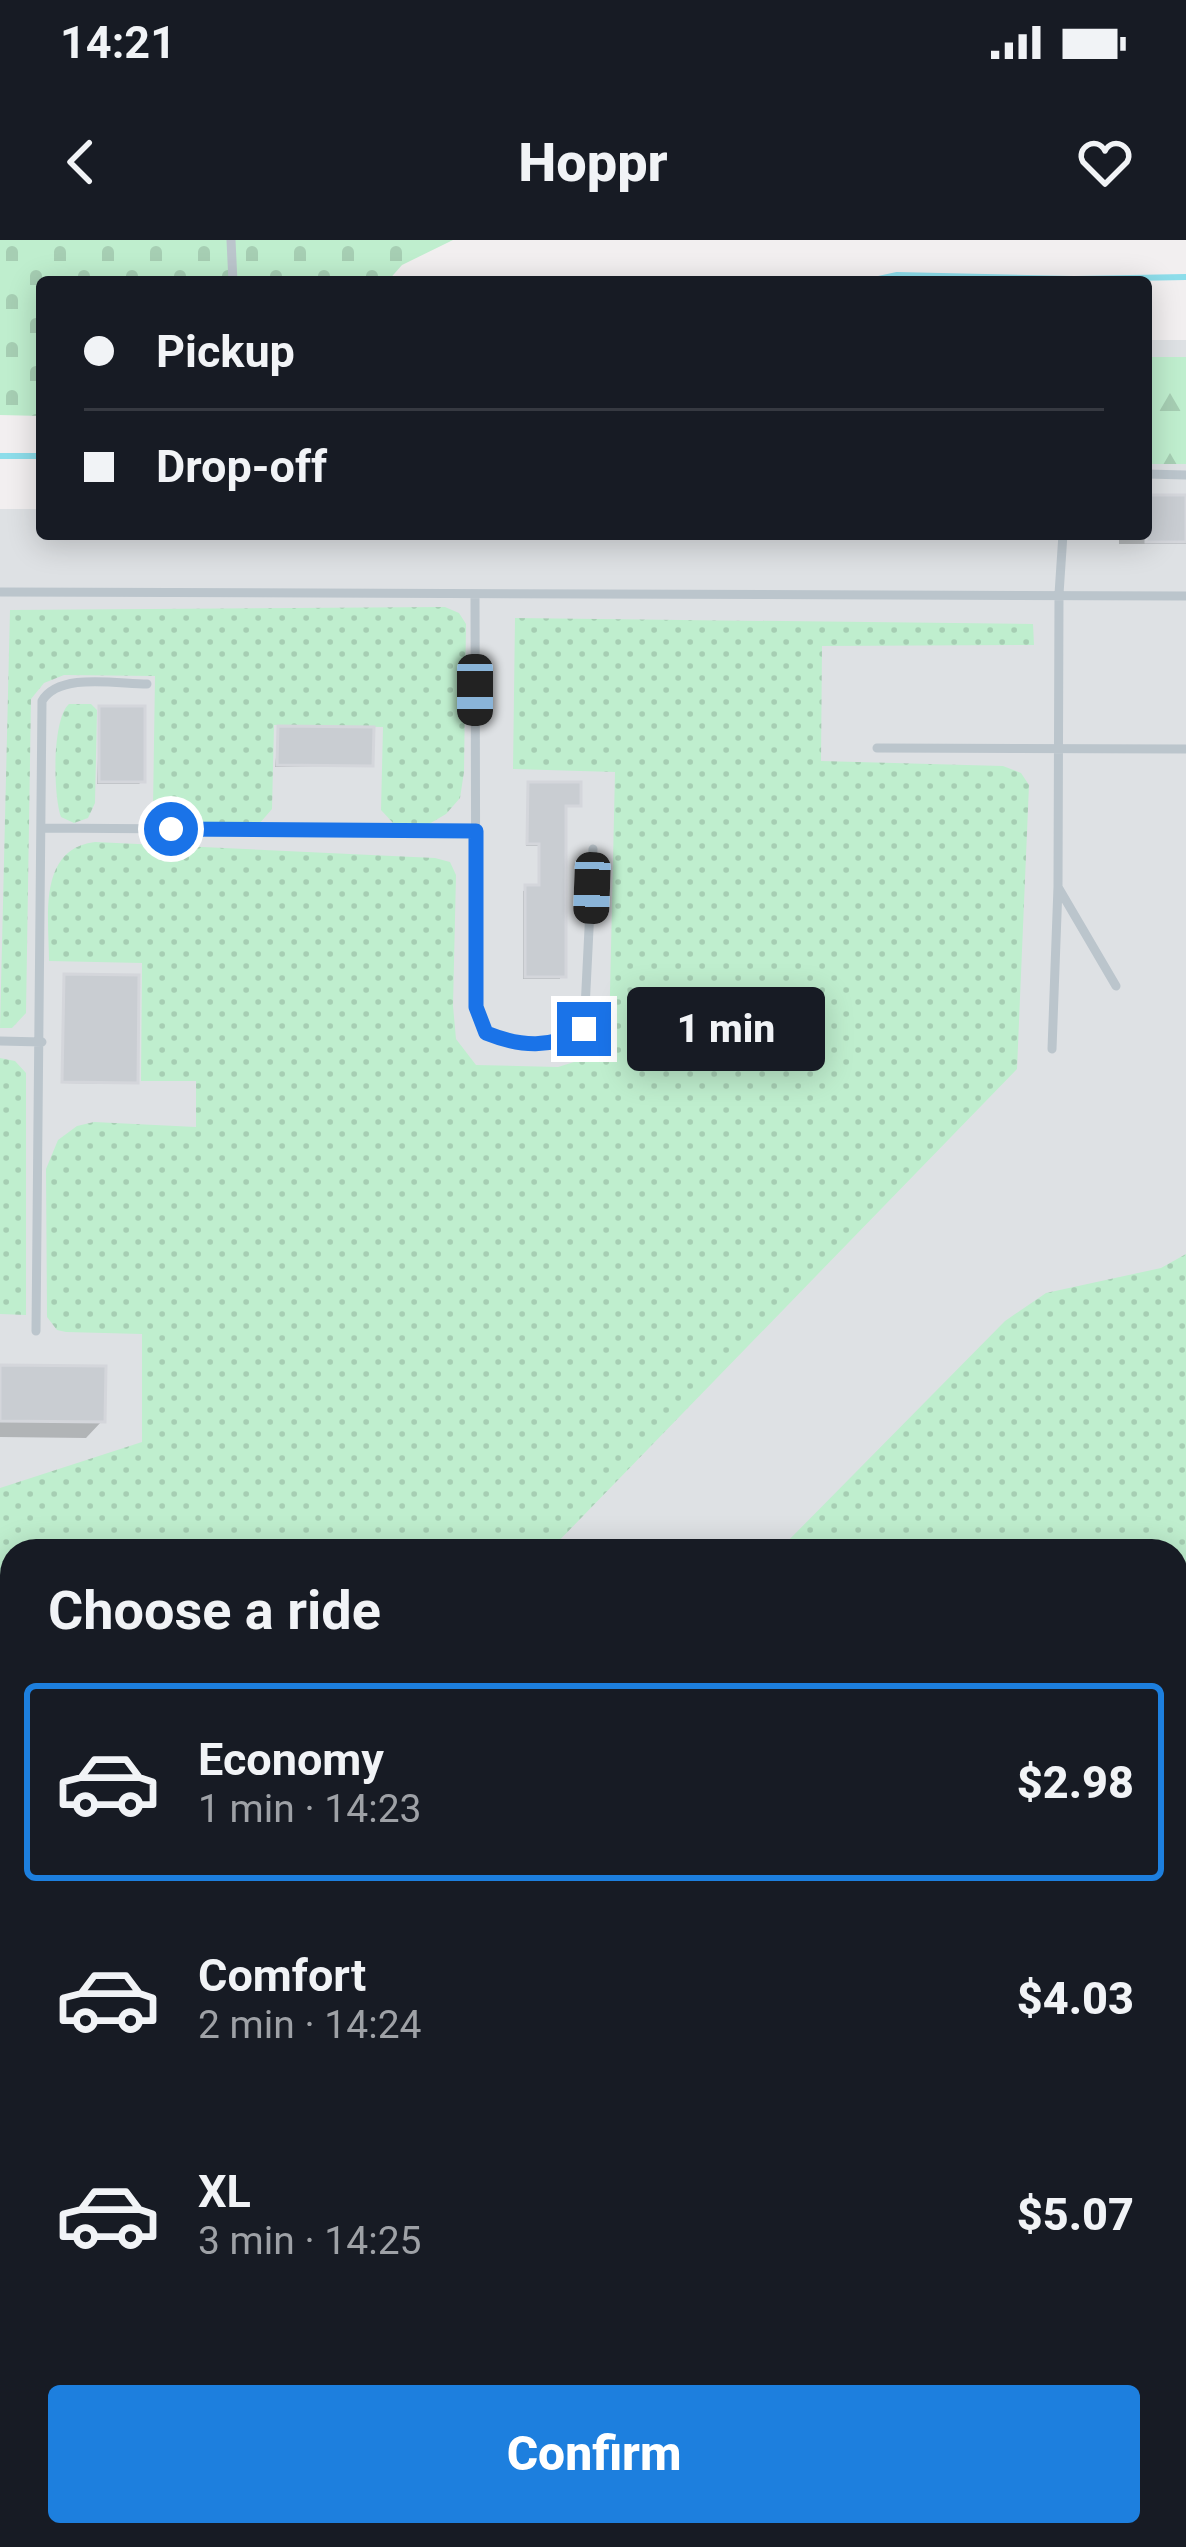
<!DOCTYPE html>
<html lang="en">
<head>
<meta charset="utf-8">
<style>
  :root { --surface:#171b24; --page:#242831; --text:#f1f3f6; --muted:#9ea1a6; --line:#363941; --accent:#1d7fde }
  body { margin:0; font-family:Roboto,sans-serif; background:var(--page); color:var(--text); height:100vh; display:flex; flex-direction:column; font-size:45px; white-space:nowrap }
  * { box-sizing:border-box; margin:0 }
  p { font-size:39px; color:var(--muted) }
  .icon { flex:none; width:66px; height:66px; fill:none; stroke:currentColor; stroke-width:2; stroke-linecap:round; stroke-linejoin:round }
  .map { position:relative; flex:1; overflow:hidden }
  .panel { position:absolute; left:0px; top:1299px; width:1188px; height:1008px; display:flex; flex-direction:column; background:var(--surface); border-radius:36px 36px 0 0; box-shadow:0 6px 30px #0003 }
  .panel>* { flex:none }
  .banner { position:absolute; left:36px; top:36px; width:1116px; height:264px; border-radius:12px; box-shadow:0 6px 30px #0003; display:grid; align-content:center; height:264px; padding:0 48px; background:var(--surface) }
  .end { position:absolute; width:54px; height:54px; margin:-27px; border:15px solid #1a73e8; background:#fff; box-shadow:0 0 0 6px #fff }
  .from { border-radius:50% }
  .bubble { position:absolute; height:84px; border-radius:12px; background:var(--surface); box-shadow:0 6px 30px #0003; font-size:39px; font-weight:800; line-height:84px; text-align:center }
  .car { position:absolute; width:36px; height:72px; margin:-36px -18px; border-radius:15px; box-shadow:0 0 9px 3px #0007; background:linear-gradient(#222 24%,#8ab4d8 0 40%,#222 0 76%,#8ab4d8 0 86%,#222 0) }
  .banner b { display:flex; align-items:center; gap:42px; height:114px; font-size:45px }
  .banner b+b { border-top:3px solid var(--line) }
  .banner i { width:30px; height:30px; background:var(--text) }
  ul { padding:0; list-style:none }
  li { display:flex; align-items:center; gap:36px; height:198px; margin:0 24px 18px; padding:0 24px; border:6px solid transparent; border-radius:12px }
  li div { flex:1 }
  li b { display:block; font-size:45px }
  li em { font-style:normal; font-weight:800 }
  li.current { border-color:var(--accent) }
  li>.icon { width:108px; height:108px; stroke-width:1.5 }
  h2 { padding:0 48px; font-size:54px; line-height:144px }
  .primary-button { display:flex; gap:24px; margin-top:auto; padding:24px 48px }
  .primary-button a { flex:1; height:138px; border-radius:12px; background:var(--accent); color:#fff; font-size:48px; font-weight:800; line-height:138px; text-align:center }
  .status { display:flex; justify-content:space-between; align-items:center; height:84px; padding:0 60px; background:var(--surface); direction:ltr }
  .status svg { height:33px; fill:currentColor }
  header { display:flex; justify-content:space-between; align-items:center; height:156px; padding:0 48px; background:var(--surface); font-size:54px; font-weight:800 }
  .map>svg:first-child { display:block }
  .airport { fill:#dee1e4; fill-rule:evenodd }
  .grass { fill:url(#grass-dots) }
  .forest { fill:url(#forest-firs) }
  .cemetery { fill:url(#cemetery-stones) }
  .shadow { fill:#0003 }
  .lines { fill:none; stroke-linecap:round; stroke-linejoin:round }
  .stream { stroke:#8dddea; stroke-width:6 }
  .taxiway { stroke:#d2d2d5; stroke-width:57 }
  .building { fill:#c9cdd2; stroke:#d4d6db; stroke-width:3 }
  .service { stroke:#bbc5cc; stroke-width:9 }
  .route { stroke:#1a73e8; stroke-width:15 }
</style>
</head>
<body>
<div class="status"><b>14:21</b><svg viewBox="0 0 49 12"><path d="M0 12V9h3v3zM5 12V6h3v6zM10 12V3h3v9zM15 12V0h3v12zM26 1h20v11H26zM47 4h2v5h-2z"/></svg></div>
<header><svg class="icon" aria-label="back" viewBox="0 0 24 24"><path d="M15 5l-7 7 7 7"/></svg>Hoppr<svg class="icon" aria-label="heart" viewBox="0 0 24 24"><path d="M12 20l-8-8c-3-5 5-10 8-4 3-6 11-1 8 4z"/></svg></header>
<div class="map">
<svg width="1186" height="2307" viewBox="0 0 1186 2307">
  <defs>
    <pattern id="grass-dots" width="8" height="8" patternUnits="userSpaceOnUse" patternTransform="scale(3)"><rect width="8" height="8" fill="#bfeece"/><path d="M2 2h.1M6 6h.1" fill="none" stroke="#a6ceb3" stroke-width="1.8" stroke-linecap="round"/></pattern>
    <pattern id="forest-firs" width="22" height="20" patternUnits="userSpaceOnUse" patternTransform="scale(3)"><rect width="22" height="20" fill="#bfeece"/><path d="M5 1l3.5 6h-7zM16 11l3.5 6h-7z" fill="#a6ceb3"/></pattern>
    <pattern id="cemetery-stones" width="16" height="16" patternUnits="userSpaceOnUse" patternTransform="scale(3)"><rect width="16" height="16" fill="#bfeece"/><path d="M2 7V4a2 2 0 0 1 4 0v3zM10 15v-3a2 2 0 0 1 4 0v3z" fill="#a6ceb3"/></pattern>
  </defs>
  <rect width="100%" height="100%" fill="#f2eff0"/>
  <path class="airport" d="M1146 100H1186V2307H0V269H42V294H1146ZM12 1311H1176V2295H12Z"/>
  <path class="grass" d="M445 367 459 373 466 384 464 532 460 558 446 574 429 584H394L381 570 383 487 274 485 272 569 259 584 170 583 159 578 153 568 155 436 64 435 44 443 31 459 26 773 12 788H0L10 370Z
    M515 378 1033 384 1034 405 822 406 821 521 1003 526 1021 533 1029 545 1017 829 549 1311H12V1864L0 1877V1248L142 1202V1094L66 1092 57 1090 47 1077 46 929 58 900 77 886 94 882 196 887V841H141L142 723 49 721C49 678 37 609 95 602L435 618 450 622 456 635 453 766 456 799 476 825 558 827 590 817 609 796 615 532 513 529Z
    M69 464H91L97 470 95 563 88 578 74 583 61 577C53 555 52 479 69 464Z
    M0 818 15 821 26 833V1075L0 1074Z
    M1186 1014V1955H1176V1311H778L1005 1081 1046 1053 1161 1028Z
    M9 2159H12V2295H458L457 2307H0V2163Z
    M590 2295H870L858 2307H590Z"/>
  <path class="forest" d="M1146 117H1186V224H1146Z"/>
  <path class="cemetery" d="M0 0H453L402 25 387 42H42V176L0 175Z"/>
  <path class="shadow" d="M1146 258H1186V304H1119V294H1146Z
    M100 469 142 541 139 544H97Z
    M279 489 370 525 275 527Z
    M529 545 578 564 563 567 560 739H523V651L538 648V606H526Z
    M65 737 135 841 132 844 61 843Z
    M0 1128 102 1181 86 1198 0 1197Z"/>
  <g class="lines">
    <path class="stream" d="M642 42H720
      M865 42 897 35 1074 39 1186 37
      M0 216H42"/>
    <path class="taxiway" d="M1176 2120H1186
      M0 2121H12"/>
  </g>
  <path class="building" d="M1146 255H1186V302H1146Z
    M99 466H145V542H99Z
    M278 486 374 487 373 526 277 525Z
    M528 542H581V566H566V737H525V645H539V604H527Z
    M64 734 139 735 138 843 62 842Z
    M0 1125 106 1126 105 1182 0 1181Z"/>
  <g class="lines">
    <path class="service" d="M231 0 233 42
      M1146 234 1186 235
      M1063 294 1059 354 1058 647 1116 746
      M0 352 1186 356
      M475 356 476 767 486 793C520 807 552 808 584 789L593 609
      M877 508 1186 509
      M41 588 476 591
      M0 801 42 802
      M1052 809 1058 647
      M36 1091 42 461C59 432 117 444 147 444"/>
  </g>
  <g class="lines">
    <path class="route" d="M171 589 476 591V767L486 793C521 807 551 809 584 789"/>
  </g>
</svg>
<i class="end from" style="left:171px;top:589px"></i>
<i class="end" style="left:584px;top:789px"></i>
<div class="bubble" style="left:627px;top:747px;width:198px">1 min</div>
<i class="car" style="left:475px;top:450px;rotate:180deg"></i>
<i class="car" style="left:592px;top:648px;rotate:182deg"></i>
<div class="banner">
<b><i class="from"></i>Pickup</b>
<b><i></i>Drop-off</b>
</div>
<section class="panel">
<h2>Choose a ride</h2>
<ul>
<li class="current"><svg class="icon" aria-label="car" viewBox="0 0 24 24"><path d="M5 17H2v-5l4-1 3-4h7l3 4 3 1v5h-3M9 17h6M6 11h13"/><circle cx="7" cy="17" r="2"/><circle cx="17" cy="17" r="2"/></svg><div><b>Economy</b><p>1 min · 14:23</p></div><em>$2.98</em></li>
<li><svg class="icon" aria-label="car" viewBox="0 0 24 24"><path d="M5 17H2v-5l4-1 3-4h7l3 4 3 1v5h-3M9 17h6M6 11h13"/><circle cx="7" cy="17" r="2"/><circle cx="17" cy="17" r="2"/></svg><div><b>Comfort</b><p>2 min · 14:24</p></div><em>$4.03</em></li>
<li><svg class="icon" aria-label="car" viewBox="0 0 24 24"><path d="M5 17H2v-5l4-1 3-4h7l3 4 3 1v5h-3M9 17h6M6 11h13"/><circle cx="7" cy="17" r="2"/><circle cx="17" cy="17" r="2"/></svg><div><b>XL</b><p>3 min · 14:25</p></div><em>$5.07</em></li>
</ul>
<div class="primary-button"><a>Confirm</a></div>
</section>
</div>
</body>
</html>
